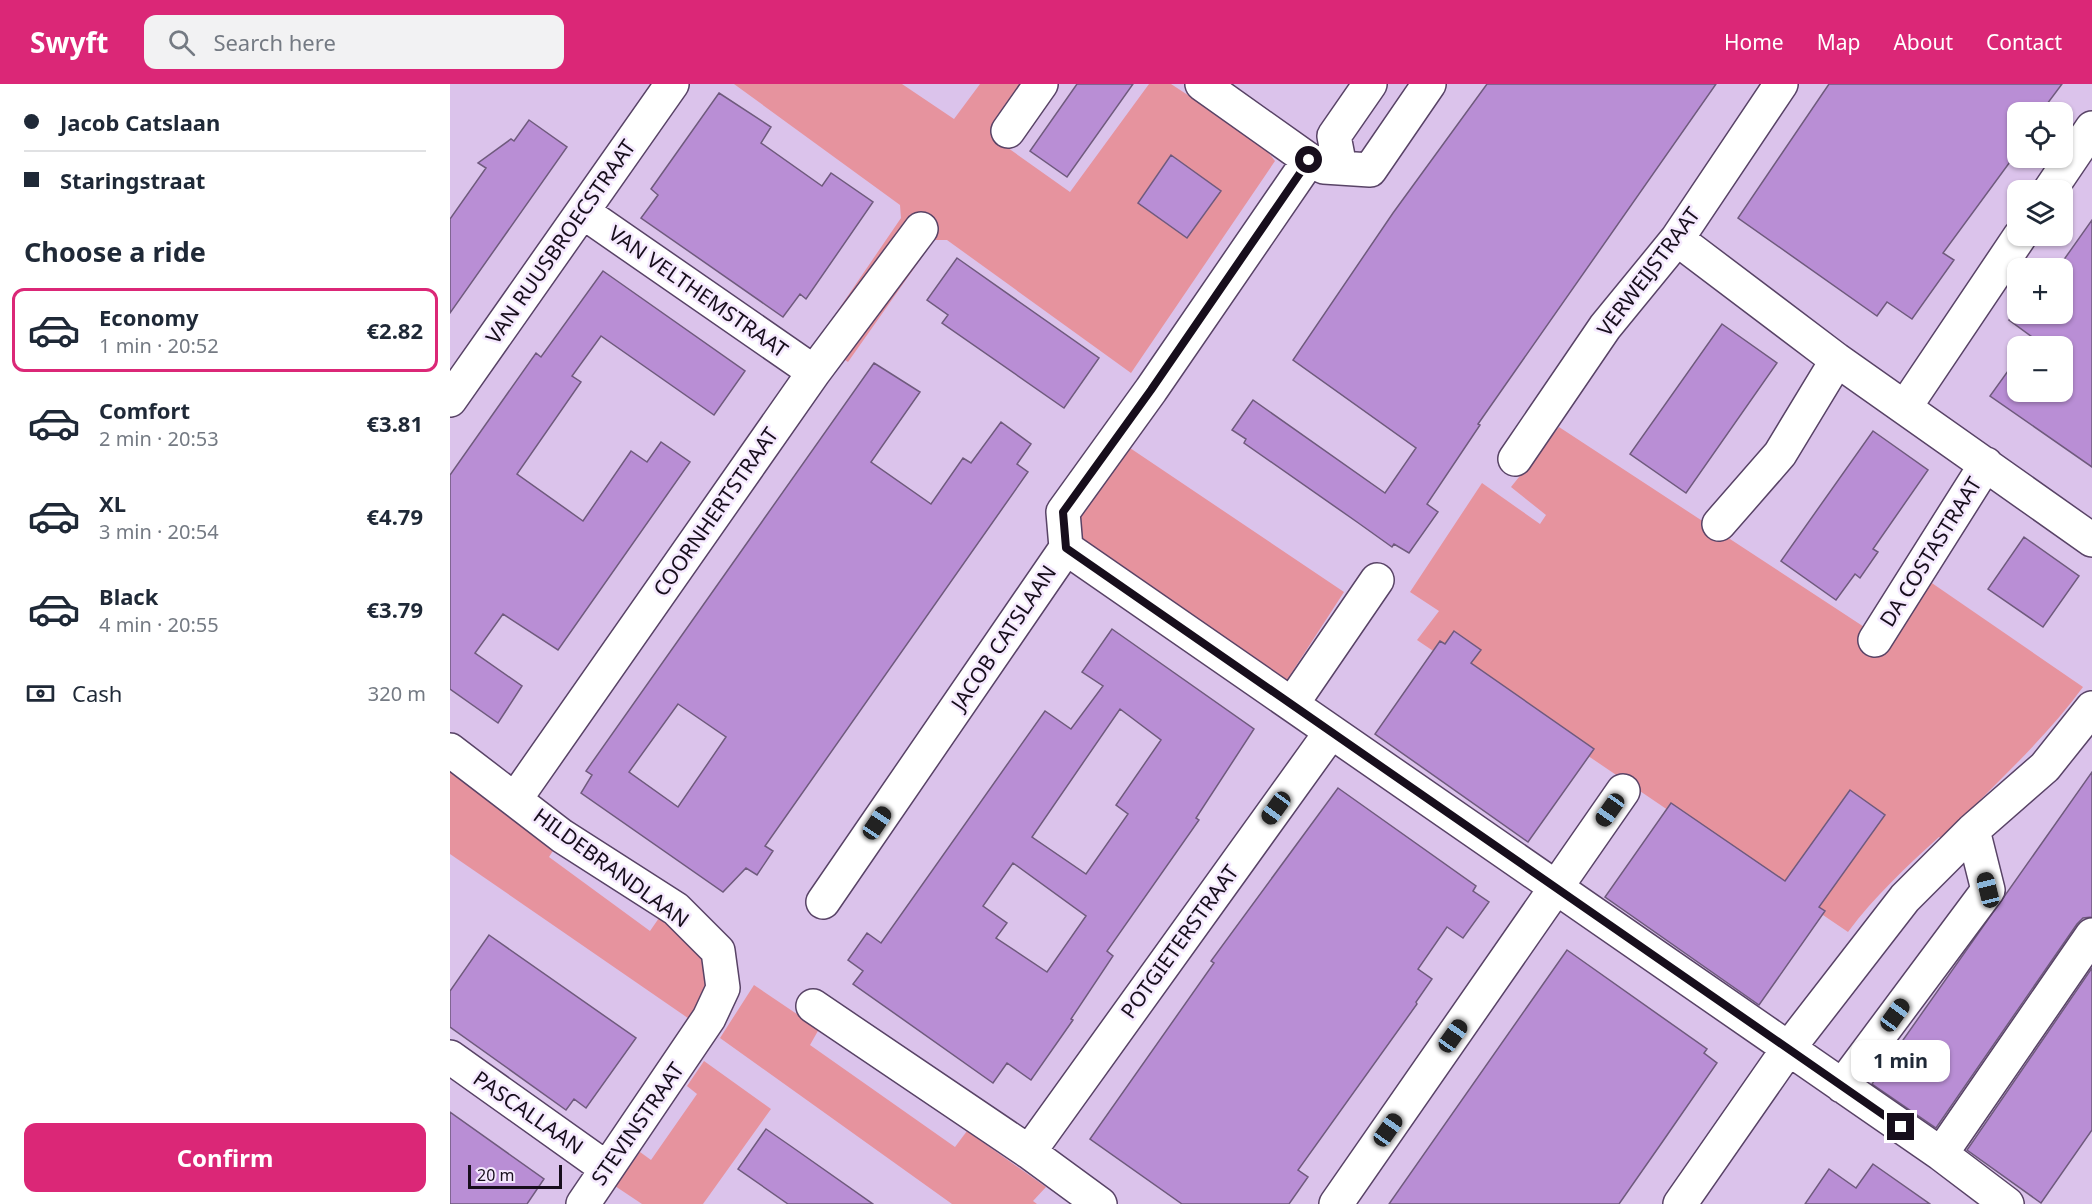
<!DOCTYPE html>
<html lang="en">
<head>
<meta charset="utf-8">
<style>
  :root { --surface:#fff; --page:#f2f2f3; --text:#1f2937; --muted:#747a83; --line:#e0e1e3; --accent:#db2777 }
  body { margin:0; font-family:"Noto Sans",sans-serif; background:var(--page); color:var(--text); height:100vh; display:flex; flex-direction:column; font-size:22px; white-space:nowrap }
  * { box-sizing:border-box; margin:0 }
  p { font-size:20px; color:var(--muted) }
  .icon { flex:none; width:33px; height:33px; fill:none; stroke:currentColor; stroke-width:2; stroke-linecap:round; stroke-linejoin:round }
  .map { position:relative; flex:1; overflow:hidden }
  .panel { display:flex; flex-direction:column; background:var(--surface); width:450px }
  .panel>* { flex:none }
  .hud { display:grid; align-content:center; height:132px; padding:0 24px; background:var(--surface) }
  .tools { position:absolute; left:1557px; top:18px; display:grid; gap:12px }
  .tools a { display:grid; place-items:center; width:66px; height:66px; border-radius:12px; background:var(--surface); box-shadow:0 2px 4px #0004; font-size:30px }
  .scale { position:absolute; left:18px; bottom:15px; width:94px; box-sizing:border-box; padding-left:6px; border:3px solid #170e1c; border-top:0; font-size:16px; line-height:21px; white-space:nowrap; color:#170e1c; -webkit-text-stroke:4px #f5e9fe; paint-order:stroke }
  .end { position:absolute; width:27px; height:27px; margin:-14px; border:8px solid #170e1c; background:#fff; box-shadow:0 0 0 3px #fff }
  .from { border-radius:50% }
  .bubble { position:absolute; height:42px; border-radius:12px; background:var(--surface); box-shadow:0 2px 4px #0004; font-size:20px; font-weight:700; line-height:42px; text-align:center }
  .car { position:absolute; width:18px; height:36px; margin:-18px -9px; border-radius:8px; box-shadow:0 0 4px 2px #0007; background:linear-gradient(#222 24%,#8ab4d8 0 40%,#222 0 76%,#8ab4d8 0 86%,#222 0) }
  .hud b { display:flex; align-items:center; gap:21px; height:57px; font-size:22px }
  .hud b+b { border-top:2px solid var(--line) }
  .hud i { width:15px; height:15px; background:var(--text) }
  ul { padding:0; list-style:none }
  li { display:flex; align-items:center; gap:18px; height:84px; margin:0 12px 9px; padding:0 12px; border:3px solid transparent; border-radius:12px }
  li div { flex:1 }
  li b { display:block; font-size:22px }
  li em { font-style:normal; font-weight:700 }
  li.active { border-color:var(--accent) }
  li>.icon { width:54px; height:54px; stroke-width:1.5 }
  h2 { padding:0 24px; font-size:27px; line-height:72px }
  .pay { display:flex; align-items:center; gap:15px; height:66px; padding:0 24px; font-size:22px }
  .pay p { margin-inline-start:auto }
  .cta { display:flex; gap:12px; margin-top:auto; padding:12px 24px }
  .cta a { flex:1; height:69px; border-radius:12px; background:var(--accent); color:#fff; font-size:24px; font-weight:700; line-height:69px; text-align:center }
  header { display:flex; align-items:center; gap:36px; box-sizing:border-box; height:84px; padding:0 30px; background:var(--accent); color:#fff }
  header strong { font-size:28px }
  nav { display:flex; gap:33px; margin-inline-start:auto; font-size:21px }
  .search { width:420px; height:54px; background:var(--page); display:flex; align-items:center; gap:15px; box-sizing:border-box; padding:0 21px; border-radius:12px; color:var(--muted); font-size:22px }
  main { display:flex; flex:1; min-height:0 }
  .map>svg:first-child { display:block }
  .green { fill:#e6939e }
  .building { fill:#b98ed5; stroke:#6f5a7d; stroke-width:1.5; fill-rule:evenodd }
  .lines { fill:none; stroke-linecap:round; stroke-linejoin:round }
  .street-casing { stroke:#584366; stroke-width:36 }
  .street { stroke:#fff; stroke-width:33 }
  .route { stroke:#170e1c; stroke-width:8 }
  .labels { text-anchor:middle; stroke-width:5; stroke-linejoin:round; paint-order:stroke }
  .street-label { font-size:21px; fill:#170e1c; stroke:#f5e9fe }
</style>
</head>
<body>
<header>
<strong>Swyft</strong>
<div class="search"><svg class="icon" aria-label="search" viewBox="0 0 24 24"><circle cx="10" cy="10" r="6"/><path d="M15 15l6 6"/></svg>Search here</div>
<nav><a>Home</a><a>Map</a><a>About</a><a>Contact</a></nav>
</header>
<main>
<section class="panel">
<div class="hud">
<b><i class="from"></i>Jacob Catslaan</b>
<b><i></i>Staringstraat</b>
</div>
<h2>Choose a ride</h2>
<ul>
<li class="active"><svg class="icon" aria-label="car" viewBox="0 0 24 24"><path d="M5 17H2v-5l4-1 3-4h7l3 4 3 1v5h-3M9 17h6M6 11h13"/><circle cx="7" cy="17" r="2"/><circle cx="17" cy="17" r="2"/></svg><div><b>Economy</b><p>1 min · 20:52</p></div><em>€2.82</em></li>
<li><svg class="icon" aria-label="car" viewBox="0 0 24 24"><path d="M5 17H2v-5l4-1 3-4h7l3 4 3 1v5h-3M9 17h6M6 11h13"/><circle cx="7" cy="17" r="2"/><circle cx="17" cy="17" r="2"/></svg><div><b>Comfort</b><p>2 min · 20:53</p></div><em>€3.81</em></li>
<li><svg class="icon" aria-label="car" viewBox="0 0 24 24"><path d="M5 17H2v-5l4-1 3-4h7l3 4 3 1v5h-3M9 17h6M6 11h13"/><circle cx="7" cy="17" r="2"/><circle cx="17" cy="17" r="2"/></svg><div><b>XL</b><p>3 min · 20:54</p></div><em>€4.79</em></li>
<li><svg class="icon" aria-label="car" viewBox="0 0 24 24"><path d="M5 17H2v-5l4-1 3-4h7l3 4 3 1v5h-3M9 17h6M6 11h13"/><circle cx="7" cy="17" r="2"/><circle cx="17" cy="17" r="2"/></svg><div><b>Black</b><p>4 min · 20:55</p></div><em>€3.79</em></li>
</ul>
<div class="pay"><svg class="icon" aria-label="cash" viewBox="0 0 24 24"><path d="M3 7h18v10H3z"/><circle cx="12" cy="12" r="2"/></svg>Cash<p>320 m</p></div>
<div class="cta"><a>Confirm</a></div>
</section>
<div class="map">
<svg width="1642" height="1120" viewBox="0 0 1642 1120">
  <rect width="100%" height="100%" fill="#dbc3eb"/>
  <path class="green" d="M284 0H452L504 35 530 0H580L544 54 620 108 699 0H721L811 59 825 77 681 289 497 156H484L398 278 367 257 451 134 450 121Z
    M1109 343 1434 556 1476 495 1633 603C1592 659 1540 704 1492 755L1489 753C1456 783 1424 813 1398 848L967 556 989 527 960 508 1032 399 1090 440 1096 431 1061 403Z
    M677 362 894 508 833 602 629 460 624 438Z
    M0 685 106 762 99 773 200 847 209 834 272 879 248 941 0 770Z
    M304 901 369 945 360 961 505 1063 517 1047 596 1103 583 1117 587 1120H502L270 954Z
    M254 977 321 1025 253 1120H192L165 1102 190 1068 201 1076 247 1010 237 1002Z"/>
  <path class="building" d="M627 0H683L617 93 580 67Z
    M1037 0H1266L1028 340 1030 341 977 420 988 428 959 469 944 460 942 463 907 438 794 359 796 355 782 346 803 316 935 409 966 364 843 276 943 129Z
    M1379 0H1612L1591 28H1568V67L1493 169 1504 176 1462 235 1437 218 1427 232 1288 134Z
    M269 9 321 43 311 59 372 102 381 89 423 118 356 215 350 210 333 233 191 134 208 111 201 105Z
    M79 36 117 63 0 229V135L36 84 28 79 61 55 64 57Z
    M721 71 771 107 737 154 688 119Z
    M1642 136V383L1540 312 1568 273V308H1612V262H1575L1582 253 1559 236 1568 224V230H1612V184H1608Z
    M507 174 649 274 614 324 492 239 498 231 477 216Z
    M153 187 295 287 264 331 151 252 122 292 131 298 67 390 133 437 181 367 197 378 211 358 240 378 108 566 53 530 25 569 72 602 48 639 0 605V391L86 269 91 273Z
    M1272 240 1327 279 1236 409 1180 370Z
    M424 279 470 308 421 378 481 420 513 374 521 379 551 338 581 360 567 380 578 388 315 762 323 767 307 791 296 784 273 808 131 709 142 691 136 687ZM228 620 276 653 228 723 179 688Z
    M1423 347 1478 386 1423 465 1428 468 1410 494 1405 490 1386 516 1331 477Z
    M1574 453 1629 492 1593 543 1538 505Z
    M662 545 804 645 746 734 749 736 657 867 663 872 621 935 623 936 581 996 557 979 543 999 403 900 413 887 398 876 417 849 431 859 595 627 621 645 653 602 632 588ZM670 625 711 656 666 721 678 730 636 790 582 753ZM563 779 636 832 597 888 546 854 557 839 533 822Z
    M1004 547 1031 566 1021 579 1144 665 1078 758 925 650 990 557 995 560Z
    M1642 688V833L1633 834 1627 840 1486 1044 1422 1000Z
    M888 704 1026 802 1023 807 1039 818 1013 854 997 843 968 885 982 895 966 918 967 920 848 1086 858 1093 839 1120H732L640 1055 764 879 761 877Z
    M1400 706 1435 731 1369 823 1375 827 1309 921 1155 813 1221 719 1335 797Z
    M39 851 186 954 136 1024 124 1015 116 1026 0 943V907Z
    M1117 866 1257 965 1254 969 1267 979 1213 1057 1169 1120H939Z
    M1642 884V1046L1591 1119 1517 1066Z
    M0 1028 94 1095 77 1120H0Z
    M316 1045 342 1063 423 1120H338L288 1085Z
    M1423 1080 1480 1120H1355L1379 1085 1406 1104Z"/>
  <g class="lines">
    <defs>
      <path id="street" d="M752 0 859 76
        M558 47 591 0
        M890 83 884 52 920 0
        M1600 106 1642 44
        M133 128 364 288
        M1227 155 1387 276 1642 456
        M0 316 222 0
        M1455 323 1570 152
        M1065 375 1155 243 1227 155 1331 0
        M1269 440 1330 370 1387 276
        M616 464 1491 1070 1557 1120
        M1425 556 1536 380
        M842 620 927 496
        M0 666 112 752 226 825 268 867 273 904 259 934 133 1120
        M66 714 364 288 471 145
        M373 818 616 464 613 428 701 306 859 76 874 83 920 86 979 0
        M363 922 579 1068 650 1120
        M0 973 156 1084
        M1392 1002 1538 806 1523 746
        M579 1068 881 648
        M1491 1070 1642 851
        M886 1120 1173 707
        M1230 1120 1338 965 1455 814 1523 746 1595 683 1642 624"/>
    </defs>
    <use href="#street" class="street-casing"/>
    <use href="#street" class="street"/>
  </g>
  <g class="lines">
    <path class="route" d="M859 76 701 306 613 428 616 464 1451 1043"/>
  </g>
  <g class="labels">
    <g class="street-label">
      <text transform="translate(111 158) rotate(-55)" y="7">VAN RUUSBROECSTRAAT</text>
      <text transform="translate(1199 188) rotate(-53)" y="7">VERWEIJSTRAAT</text>
      <text transform="translate(248 208) rotate(35)" y="7">VAN VELTHEMSTRAAT</text>
      <text transform="translate(266 428) rotate(-55)" y="7">COORNHERTSTRAAT</text>
      <text transform="translate(1481 468) rotate(-58)" y="7">DA COSTASTRAAT</text>
      <text transform="translate(554 554) rotate(-56)" y="7">JACOB CATSLAAN</text>
      <text transform="translate(161 784) rotate(36)" y="7">HILDEBRANDLAAN</text>
      <text transform="translate(730 858) rotate(-54)" y="7">POTGIETERSTRAAT</text>
      <text transform="translate(78 1029) rotate(35)" y="7">PASCALLAAN</text>
      <text transform="translate(188 1040) rotate(-55)" y="7">STEVINSTRAAT</text>
    </g>
  </g>
</svg>
<div class="tools">
<a><svg class="icon" aria-label="locate" viewBox="0 0 24 24"><circle cx="12" cy="12" r="6"/><path d="M12 2v4M12 18v4M2 12h4M18 12h4"/></svg></a>
<a><svg class="icon" aria-label="layers" viewBox="0 0 24 24"><path d="M12 4l9 5-9 5-9-5zM3 14l9 5 9-5"/></svg></a>
<a>+</a>
<a>−</a>
</div>
<div class="scale">20 m</div>
<i class="end from" style="left:859px;top:76px"></i>
<i class="end" style="left:1451px;top:1043px"></i>
<div class="bubble" style="left:1401px;top:956px;width:99px">1 min</div>
<i class="car" style="left:826px;top:724px;rotate:216deg"></i>
<i class="car" style="left:1160px;top:726px;rotate:215deg"></i>
<i class="car" style="left:427px;top:739px;rotate:34deg"></i>
<i class="car" style="left:1538px;top:806px;rotate:346deg"></i>
<i class="car" style="left:1445px;top:931px;rotate:36deg"></i>
<i class="car" style="left:1003px;top:952px;rotate:35deg"></i>
<i class="car" style="left:938px;top:1046px;rotate:35deg"></i>
</div>
</main>
</body>
</html>
